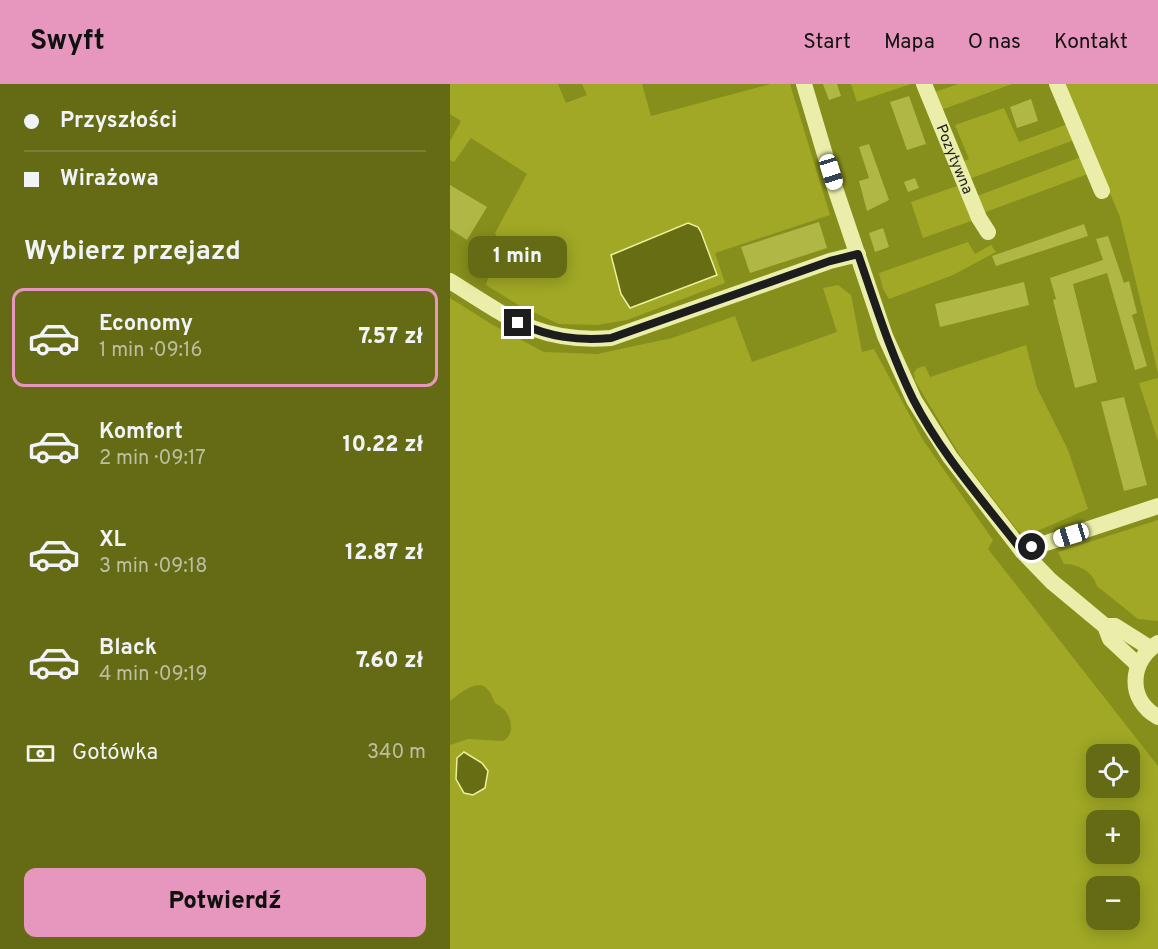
<!DOCTYPE html>
<html lang="pl">
<head>
<meta charset="utf-8">
<style>
  :root { --surface:#656b15; --page:#6b701e; --text:#f1f3f6; --muted:#bcbfa0; --line:#797e34; --accent:#e797bd }
  body { margin:0; font-family:Overpass,sans-serif; background:var(--page); color:var(--text); height:100vh; display:flex; flex-direction:column; font-size:22px; white-space:nowrap }
  * { box-sizing:border-box; margin:0 }
  p { font-size:20px; color:var(--muted) }
  .icon { flex:none; width:33px; height:33px; fill:none; stroke:currentColor; stroke-width:2; stroke-linecap:round; stroke-linejoin:round }
  .map { position:relative; flex:1; overflow:hidden }
  .details { display:flex; flex-direction:column; background:var(--surface); width:450px }
  .details>* { flex:none }
  .hud { display:grid; align-content:center; height:132px; padding:0 24px; background:var(--surface) }
  .buttons { position:absolute; left:636px; top:660px; display:grid; gap:12px }
  .buttons a { display:grid; place-items:center; width:54px; height:54px; border-radius:12px; background:var(--surface); box-shadow:0 3px 15px #0003; font-size:30px }
  .end { position:absolute; width:27px; height:27px; margin:-14px; border:8px solid #1d1d1d; background:#fff; box-shadow:0 0 0 3px #fff }
  .from { border-radius:50% }
  .bubble { position:absolute; height:42px; border-radius:12px; background:var(--surface); box-shadow:0 3px 15px #0003; font-size:20px; font-weight:800; line-height:42px; text-align:center }
  .car { position:absolute; width:18px; height:36px; margin:-18px -9px; border-radius:8px; box-shadow:0 0 4px 2px #0007; background:linear-gradient(#fff 24%,#345 0 40%,#fff 0 76%,#345 0 86%,#fff 0) }
  .hud b { display:flex; align-items:center; gap:21px; height:57px; font-size:22px }
  .hud b+b { border-top:2px solid var(--line) }
  .hud i { width:15px; height:15px; background:var(--text) }
  ul { padding:0; list-style:none }
  li { display:flex; align-items:center; gap:18px; height:99px; margin:0 12px 9px; padding:0 12px; border:3px solid transparent; border-radius:12px }
  li div { flex:1 }
  li b { display:block; font-size:22px }
  li em { font-style:normal; font-weight:800 }
  li.selected { border-color:var(--accent) }
  li>.icon { width:54px; height:54px; stroke-width:1.5 }
  h2 { padding:0 24px; font-size:27px; line-height:72px }
  .pay { display:flex; align-items:center; gap:15px; height:66px; padding:0 24px; font-size:22px }
  .pay p { margin-inline-start:auto }
  .primary-button { display:flex; gap:12px; margin-top:auto; padding:12px 24px }
  .primary-button a { flex:1; height:69px; border-radius:12px; background:var(--accent); color:#111; font-size:24px; font-weight:800; line-height:69px; text-align:center }
  header { display:flex; align-items:center; gap:36px; box-sizing:border-box; height:84px; padding:0 30px; background:var(--accent); color:#111 }
  header strong { font-size:28px }
  nav { display:flex; gap:33px; margin-inline-start:auto; font-size:21px }
  main { display:flex; flex:1; min-height:0 }
  .map>svg:first-child { display:block }
  .green { fill:#a0a825; fill-rule:evenodd }
  .water { fill:#666d13; stroke:#ecef9d; stroke-width:1.5 }
  .building { fill:#b0b744 }
  .lines { fill:none; stroke-linecap:round; stroke-linejoin:round }
  .street { stroke:#eaeeaa; stroke-width:16 }
  .route { stroke:#1d1d1d; stroke-width:8 }
  .labels { text-anchor:middle; stroke-width:5; stroke-linejoin:round; paint-order:stroke }
  .street-label { font-size:15px; fill:#1d1d1d; stroke:#878f1c }
</style>
</head>
<body>
<header>
<strong>Swyft</strong>
<nav><a>Start</a><a>Mapa</a><a>O nas</a><a>Kontakt</a></nav>
</header>
<main>
<section class="details">
<div class="hud">
<b><i class="from"></i>Przyszłości</b>
<b><i></i>Wirażowa</b>
</div>
<h2>Wybierz przejazd</h2>
<ul>
<li class="selected"><svg class="icon" aria-label="car" viewBox="0 0 24 24"><path d="M5 17H2v-5l4-1 3-4h7l3 4 3 1v5h-3M9 17h6M6 11h13"/><circle cx="7" cy="17" r="2"/><circle cx="17" cy="17" r="2"/></svg><div><b>Economy</b><p>1 min · 09:16</p></div><em>7.57 zł</em></li>
<li><svg class="icon" aria-label="car" viewBox="0 0 24 24"><path d="M5 17H2v-5l4-1 3-4h7l3 4 3 1v5h-3M9 17h6M6 11h13"/><circle cx="7" cy="17" r="2"/><circle cx="17" cy="17" r="2"/></svg><div><b>Komfort</b><p>2 min · 09:17</p></div><em>10.22 zł</em></li>
<li><svg class="icon" aria-label="car" viewBox="0 0 24 24"><path d="M5 17H2v-5l4-1 3-4h7l3 4 3 1v5h-3M9 17h6M6 11h13"/><circle cx="7" cy="17" r="2"/><circle cx="17" cy="17" r="2"/></svg><div><b>XL</b><p>3 min · 09:18</p></div><em>12.87 zł</em></li>
<li><svg class="icon" aria-label="car" viewBox="0 0 24 24"><path d="M5 17H2v-5l4-1 3-4h7l3 4 3 1v5h-3M9 17h6M6 11h13"/><circle cx="7" cy="17" r="2"/><circle cx="17" cy="17" r="2"/></svg><div><b>Black</b><p>4 min · 09:19</p></div><em>7.60 zł</em></li>
</ul>
<div class="pay"><svg class="icon" aria-label="cash" viewBox="0 0 24 24"><path d="M3 7h18v10H3z"/><circle cx="12" cy="12" r="2"/></svg>Gotówka<p>340 m</p></div>
<div class="primary-button"><a>Potwierdź</a></div>
</section>
<div class="map">
<svg width="708" height="865" viewBox="0 0 708 865">
  <rect width="100%" height="100%" fill="#878f1c"/>
  <path class="green" d="M0 0H108L116 19 137 11 132 0H192L201 32 321 0H340L380 131 265 169 275 199 177 236 147 241 109 240 70 222 36 201C39 187 51 177 53 162L45 149 77 90 21 54 4 78 0 76V57L11 37 0 30Z
    M401 0H461L407 18Z
    M508 0H562L491 26 485 8Z
    M614 0H708V289L670 133Z
    M554 24 569 58 618 40 624 56 519 95 512 78 519 75 505 41Z
    M631 73 638 90 533 129 527 112Z
    M507 102 524 136 473 154 461 118Z
    M518 158 525 170 541 161 546 168 503 191 439 215 433 205 429 189Z
    M388 201 401 211 412 268 424 265 473 356 543 456 538 465 708 682V865H0V661L18 655 53 657C68 649 60 625 46 620 43 616 42 610 39 607 29 592 9 610 0 617V214L43 241 94 268 147 270 222 254 285 232 302 278 387 248 373 204ZM646 670H680V704H646ZM646 736H680V770H646ZM646 802H680V836H646Z
    M576 261 587 304 618 366 638 425 585 448 574 451 568 447 511 373 465 297 464 288 468 284 475 282 480 293Z
    M708 294V357L689 299Z
    M708 436V537L688 535 647 502C643 488 629 480 614 480L608 468Z"/>
  <path class="water" d="M238 139 248 143 251 148 267 191 180 224 171 210 161 171Z
    M14 668 32 679 38 687 35 704 23 711 14 709 6 695 7 674Z"/>
  <path class="building" d="M373 0H387L391 12 379 16Z
    M459 12 476 60 457 66 440 18Z
    M581 15 588 37 567 44 560 23Z
    M419 60 439 116 417 127 409 97 419 94 409 63Z
    M465 94 469 104 458 108 454 98Z
    M0 101 37 123 17 156 0 145Z
    M369 138 377 164 300 189 291 163Z
    M634 140 638 152 546 182 542 172Z
    M433 144 439 163 425 168 419 149Z
    M658 152 674 199 679 197 687 229 682 231 697 282 685 286 657 189 623 200 647 298 625 304 603 216 606 215 600 194 653 176 646 155Z
    M574 198 579 221 490 243 485 220Z
    M674 313 697 401 674 407 651 318Z"/>
  <g class="lines">
    <g class="street">
      <path d="M354 0 384 101 435 252 464 316 500 373 572 467 601 497 655 542 660 555 688 581"/>
      <path id="s1" d="M474 0 529 134 538 148"/>
      <path d="M607 0 652 107"/>
      <path d="M0 197C58 233 89 260 161 254L380 177 408 170"/>
      <path d="M572 467 708 422"/>
      <path d="M655 542H665L700 564"/>
      <path d="M708 559C679 577 677 616 708 633"/>
    </g>
  </g>
  <g class="lines">
    <path class="route" d="M68 239C101 253 126 257 161 254L380 177 408 170C425 219 440 268 463 315 491 370 534 418 572 467L582 463"/>
  </g>
  <g class="labels">
    <g class="street-label">
      <text dy="5" stroke="none"><textPath href="#s1" startOffset="81">Pozytywna</textPath></text>
    </g>
  </g>
</svg>
<div class="buttons">
<a><svg class="icon" aria-label="locate" viewBox="0 0 24 24"><circle cx="12" cy="12" r="6"/><path d="M12 2v4M12 18v4M2 12h4M18 12h4"/></svg></a>
<a>+</a>
<a>−</a>
</div>
<i class="end from" style="left:582px;top:463px"></i>
<i class="end" style="left:68px;top:239px"></i>
<div class="bubble" style="left:18px;top:152px;width:99px">1 min</div>
<i class="car" style="left:381px;top:88px;rotate:163deg"></i>
<i class="car" style="left:621px;top:451px;rotate:253deg"></i>
</div>
</main>
</body>
</html>
